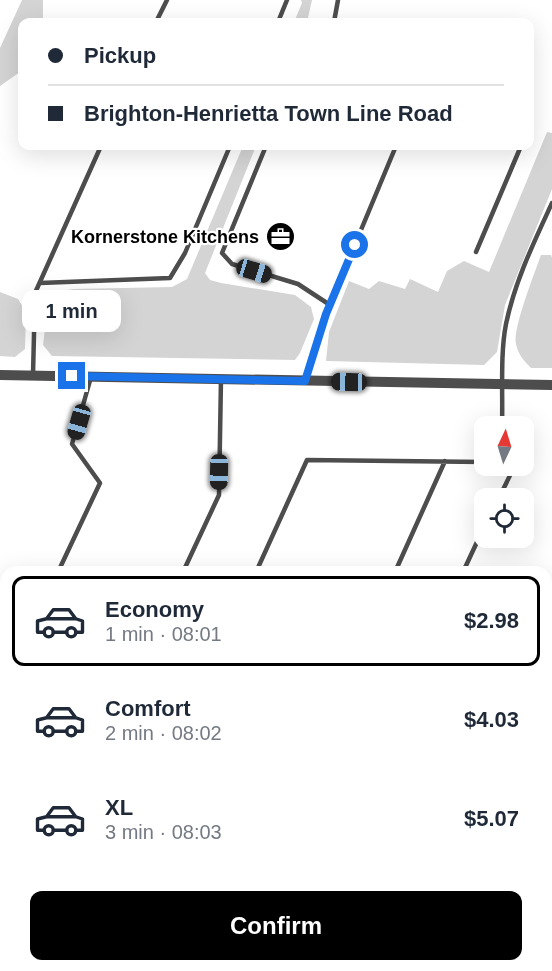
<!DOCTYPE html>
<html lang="en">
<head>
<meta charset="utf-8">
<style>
  :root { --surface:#fff; --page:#f2f2f3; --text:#1f2937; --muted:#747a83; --line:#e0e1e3; --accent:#000 }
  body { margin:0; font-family:Helvetica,sans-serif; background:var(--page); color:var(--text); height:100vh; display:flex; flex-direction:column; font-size:22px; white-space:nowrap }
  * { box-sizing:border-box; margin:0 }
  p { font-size:20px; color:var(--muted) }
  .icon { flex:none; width:33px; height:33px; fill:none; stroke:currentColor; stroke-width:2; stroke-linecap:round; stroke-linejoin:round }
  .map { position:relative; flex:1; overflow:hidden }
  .panel { position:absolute; left:0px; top:566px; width:552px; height:406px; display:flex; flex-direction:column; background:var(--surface); border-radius:18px 18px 0 0; box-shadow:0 6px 24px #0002 }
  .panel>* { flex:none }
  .guide { position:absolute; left:18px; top:18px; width:516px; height:132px; border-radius:12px; box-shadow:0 6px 24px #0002; display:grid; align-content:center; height:132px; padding:0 30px; background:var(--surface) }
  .needle { width:39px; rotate:4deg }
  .controls { position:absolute; left:474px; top:416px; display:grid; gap:12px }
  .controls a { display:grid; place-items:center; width:60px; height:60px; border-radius:12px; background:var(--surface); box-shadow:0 6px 24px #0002; font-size:30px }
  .end { position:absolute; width:27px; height:27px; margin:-14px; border:8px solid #1a73e8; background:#fff; box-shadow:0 0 0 3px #fff }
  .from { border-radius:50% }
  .bubble { position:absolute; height:42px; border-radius:12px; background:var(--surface); box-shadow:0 6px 24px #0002; font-size:20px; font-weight:600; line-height:42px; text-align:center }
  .car { position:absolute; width:18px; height:36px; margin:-18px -9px; border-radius:8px; box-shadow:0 0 4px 2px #0007; background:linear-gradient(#222 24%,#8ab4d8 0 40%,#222 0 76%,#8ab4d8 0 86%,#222 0) }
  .guide b { display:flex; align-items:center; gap:21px; height:57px; font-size:22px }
  .guide b+b { border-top:2px solid var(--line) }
  .guide i { width:15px; height:15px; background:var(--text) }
  ul { padding:10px 0 0; list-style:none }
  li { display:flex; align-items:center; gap:18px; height:90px; margin:0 12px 9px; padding:0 18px; border:3px solid transparent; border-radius:12px }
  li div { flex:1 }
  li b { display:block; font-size:22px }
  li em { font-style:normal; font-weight:600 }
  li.active { border-color:var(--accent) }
  li>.icon { width:54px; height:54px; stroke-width:1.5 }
  .cta { display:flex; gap:12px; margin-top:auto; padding:12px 30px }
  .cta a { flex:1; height:69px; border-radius:12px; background:var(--accent); color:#fff; font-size:24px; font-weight:600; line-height:69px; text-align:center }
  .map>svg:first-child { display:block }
  .green { fill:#d4d4d4 }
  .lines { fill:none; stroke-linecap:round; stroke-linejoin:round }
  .service { stroke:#4d4d4d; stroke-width:4.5 }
  .tertiary { stroke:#4d4d4d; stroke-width:10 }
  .rail { stroke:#000; stroke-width:4.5; stroke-dasharray:9 3 1.5 3; stroke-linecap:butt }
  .route { stroke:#1a73e8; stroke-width:8 }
  .labels { text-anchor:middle; stroke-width:4.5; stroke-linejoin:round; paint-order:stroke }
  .poi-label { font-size:18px; font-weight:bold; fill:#000; stroke:#fff; text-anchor:end }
</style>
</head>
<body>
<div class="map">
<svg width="552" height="971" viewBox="0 0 552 971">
  <rect width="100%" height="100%" fill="#fff"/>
  <path class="green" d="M22 0H43V22H22V72H20L0 86V48Z
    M301 0H312L307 22H294L302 3Z
    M547 132 552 133V189L505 305 497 352 484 365 326 361 329 332 349 281 369 289 379 281 405 289 410 279 438 292 447 271 464 261 489 272Z
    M243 146H256L205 273 210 280 221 283 295 295 311 307 314 319 300 353 295 360 52 356 43 345 48 306 60 291 74 289 172 287 187 279Z
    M541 255H551L552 258V368H531C524 361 518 354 516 344 512 330 535 272 541 255Z
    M0 292 18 299 26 312 25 349 15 357 0 356Z
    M552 768V818L546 810V779Z"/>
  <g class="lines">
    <path class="service" d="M156 22 167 0
      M278 22 287 0
      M334 22 338 0
      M266 146 222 253 232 264 298 284 330 305
      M476 252 521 146
      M40 283 170 278 185 253 230 146
      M33 375 35 293 101 146
      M305 381 326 314 396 146
      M502 426C503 395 500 354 506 324 515 281 534 242 552 203
      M499 498 515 465
      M58 572 100 483 72 444 91 377
      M183 572 219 495 221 379
      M256 572 307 460 484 462
      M395 572 445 461
      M463 572 484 527
      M0 691 6 678"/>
    <path class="tertiary" d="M0 375 552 385"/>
    <path class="rail" d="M0 935H6
      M546 947H552"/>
  </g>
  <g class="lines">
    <path class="route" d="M72 376 305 381 326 314 355 245"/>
  </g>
  <defs>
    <symbol id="office-disc" viewBox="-11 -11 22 22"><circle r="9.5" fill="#000" stroke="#fff"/><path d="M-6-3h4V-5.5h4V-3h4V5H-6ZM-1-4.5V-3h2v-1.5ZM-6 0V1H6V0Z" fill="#fff"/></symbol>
  </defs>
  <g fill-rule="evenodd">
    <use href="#office-disc" x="264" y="220" width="33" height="33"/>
  </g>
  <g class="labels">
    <g class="poi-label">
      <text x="259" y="243">Kornerstone Kitchens</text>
    </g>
  </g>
</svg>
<div class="controls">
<a><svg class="needle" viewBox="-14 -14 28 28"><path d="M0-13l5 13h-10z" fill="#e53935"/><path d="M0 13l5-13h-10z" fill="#747a83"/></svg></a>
<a><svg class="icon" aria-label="locate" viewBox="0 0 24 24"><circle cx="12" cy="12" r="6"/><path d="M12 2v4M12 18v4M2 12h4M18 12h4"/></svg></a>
</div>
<i class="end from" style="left:355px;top:245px"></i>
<i class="end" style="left:72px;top:376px"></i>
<div class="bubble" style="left:22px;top:290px;width:99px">1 min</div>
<i class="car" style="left:254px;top:271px;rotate:107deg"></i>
<i class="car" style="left:349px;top:382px;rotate:271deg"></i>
<i class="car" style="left:79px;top:422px;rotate:196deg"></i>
<i class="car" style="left:219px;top:472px;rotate:181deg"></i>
<div class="guide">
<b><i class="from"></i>Pickup</b>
<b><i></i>Brighton-Henrietta Town Line Road</b>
</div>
<section class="panel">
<ul>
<li class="active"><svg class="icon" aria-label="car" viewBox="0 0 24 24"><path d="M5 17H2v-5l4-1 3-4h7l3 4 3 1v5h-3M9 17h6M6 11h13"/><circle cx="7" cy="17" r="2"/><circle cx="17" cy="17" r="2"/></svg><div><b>Economy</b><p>1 min · 08:01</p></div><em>$2.98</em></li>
<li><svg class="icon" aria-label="car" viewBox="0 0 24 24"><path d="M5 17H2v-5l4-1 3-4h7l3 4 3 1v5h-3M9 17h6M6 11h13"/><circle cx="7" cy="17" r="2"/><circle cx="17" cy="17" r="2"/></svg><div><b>Comfort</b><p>2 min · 08:02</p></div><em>$4.03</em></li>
<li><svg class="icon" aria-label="car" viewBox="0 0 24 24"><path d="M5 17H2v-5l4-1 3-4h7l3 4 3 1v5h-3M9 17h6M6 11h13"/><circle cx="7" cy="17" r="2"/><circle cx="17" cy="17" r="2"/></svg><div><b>XL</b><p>3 min · 08:03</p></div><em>$5.07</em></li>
</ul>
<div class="cta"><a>Confirm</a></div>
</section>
</div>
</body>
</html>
